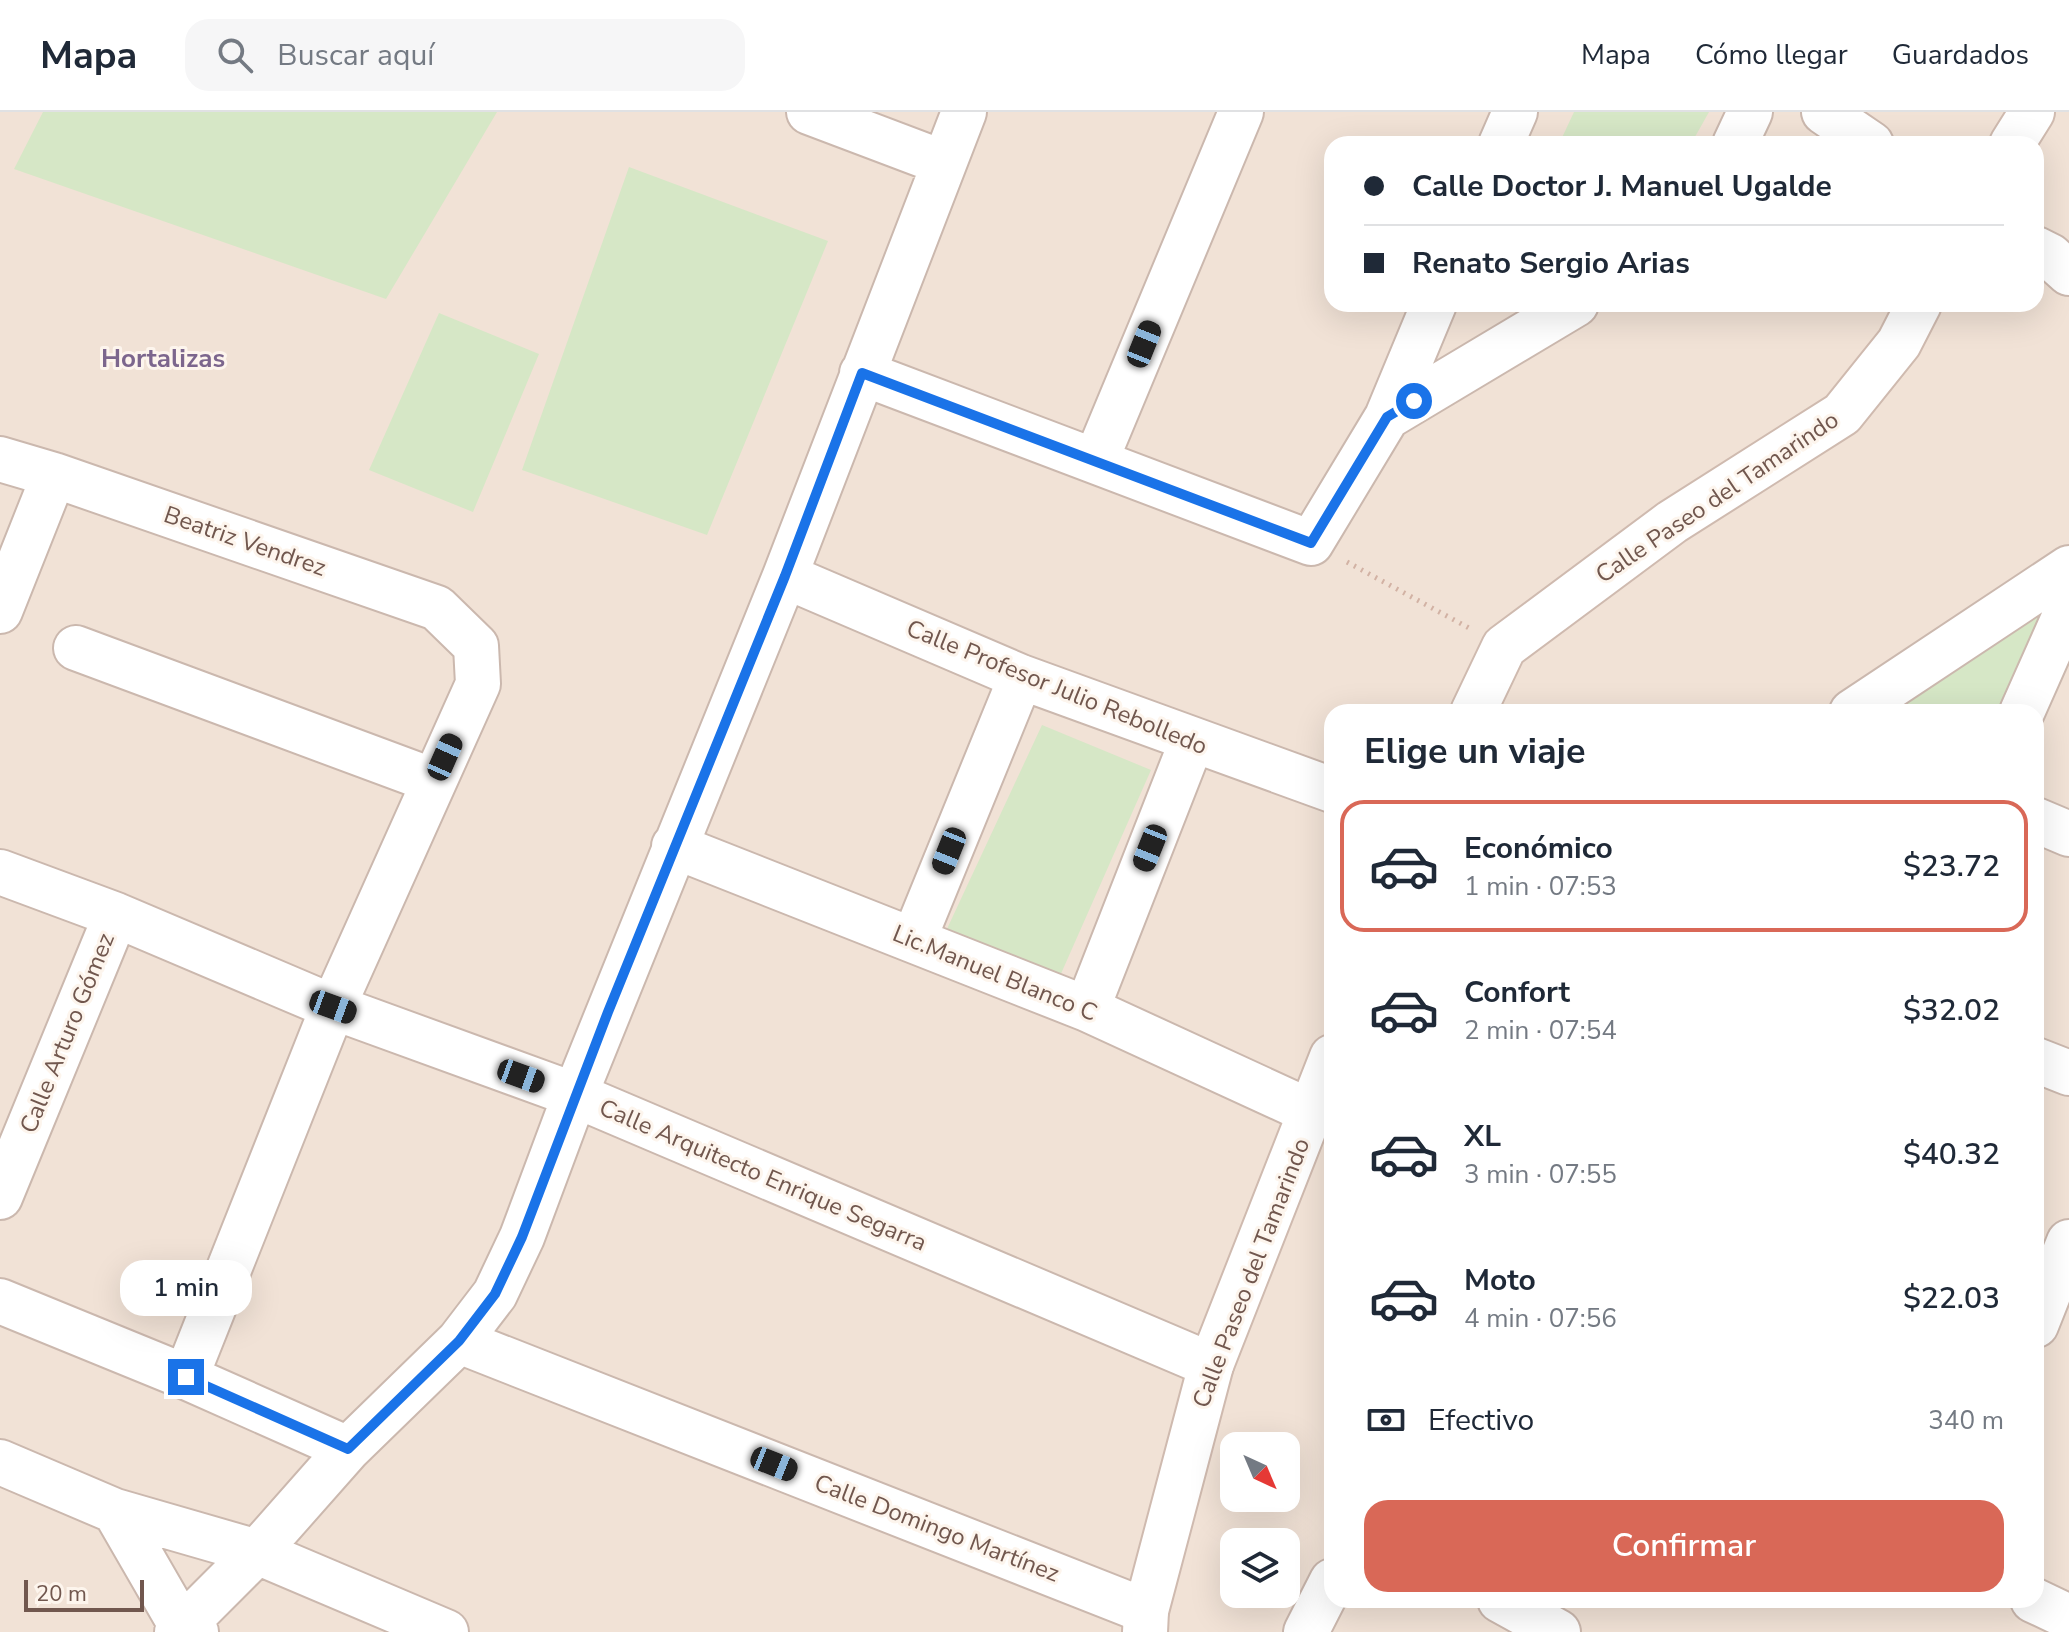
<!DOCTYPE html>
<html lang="es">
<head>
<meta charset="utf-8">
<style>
  :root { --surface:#fff; --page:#f6f6f7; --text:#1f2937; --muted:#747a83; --line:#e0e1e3; --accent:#d96857 }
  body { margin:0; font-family:"Nunito Sans",sans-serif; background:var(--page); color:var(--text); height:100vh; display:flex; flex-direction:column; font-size:30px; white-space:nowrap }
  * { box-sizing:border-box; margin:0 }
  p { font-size:26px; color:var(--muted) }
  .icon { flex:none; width:44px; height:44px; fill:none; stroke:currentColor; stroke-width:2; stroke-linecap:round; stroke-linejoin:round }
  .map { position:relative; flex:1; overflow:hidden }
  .details { position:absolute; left:1324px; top:592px; width:720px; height:904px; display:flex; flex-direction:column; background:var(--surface); border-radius:24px; box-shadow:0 8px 32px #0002 }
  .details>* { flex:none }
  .guide { position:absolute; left:1324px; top:24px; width:720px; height:176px; border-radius:24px; box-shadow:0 8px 32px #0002; display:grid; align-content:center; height:176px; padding:0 40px; background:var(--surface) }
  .needle { width:52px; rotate:136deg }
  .tools { position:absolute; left:1220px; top:1320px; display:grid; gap:16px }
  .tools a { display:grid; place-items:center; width:80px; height:80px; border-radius:16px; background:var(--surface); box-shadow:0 8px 32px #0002; font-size:40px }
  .scale { position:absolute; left:24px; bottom:20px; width:120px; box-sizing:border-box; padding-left:8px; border:4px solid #71574e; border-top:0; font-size:22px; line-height:28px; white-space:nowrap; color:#71574e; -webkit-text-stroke:6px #fdf5ed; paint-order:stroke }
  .end { position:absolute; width:36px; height:36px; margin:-18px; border:10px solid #1a73e8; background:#fff; box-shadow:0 0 0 4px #fff }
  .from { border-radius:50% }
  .bubble { position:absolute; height:56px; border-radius:24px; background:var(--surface); box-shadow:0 8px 32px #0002; font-size:26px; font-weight:600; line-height:56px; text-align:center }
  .car { position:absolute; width:24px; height:48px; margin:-24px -12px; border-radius:10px; box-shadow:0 0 6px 2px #0007; background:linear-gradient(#222 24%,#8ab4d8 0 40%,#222 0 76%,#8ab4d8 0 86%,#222 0) }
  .guide b { display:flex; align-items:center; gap:28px; height:76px; font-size:30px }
  .guide b+b { border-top:2px solid var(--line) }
  .guide i { width:20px; height:20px; background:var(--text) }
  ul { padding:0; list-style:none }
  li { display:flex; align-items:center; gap:24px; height:132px; margin:0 16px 12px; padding:0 24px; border:4px solid transparent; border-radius:24px }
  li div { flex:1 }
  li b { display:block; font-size:30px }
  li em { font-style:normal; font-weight:600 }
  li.current { border-color:var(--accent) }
  li>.icon { width:72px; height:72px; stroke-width:1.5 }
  h2 { padding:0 40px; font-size:36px; line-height:96px }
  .pay { display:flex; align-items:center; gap:20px; height:88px; padding:0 40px; font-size:30px }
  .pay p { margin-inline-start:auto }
  .action { display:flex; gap:16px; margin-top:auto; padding:16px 40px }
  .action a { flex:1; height:92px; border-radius:24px; background:var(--accent); color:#fff; font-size:32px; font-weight:600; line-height:92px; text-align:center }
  header { display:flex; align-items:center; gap:48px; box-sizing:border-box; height:112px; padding:0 40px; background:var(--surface); border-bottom:2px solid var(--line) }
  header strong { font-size:38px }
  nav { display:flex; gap:44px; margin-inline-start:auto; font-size:28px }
  .search { width:560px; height:72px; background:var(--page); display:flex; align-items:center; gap:20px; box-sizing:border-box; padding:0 28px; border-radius:24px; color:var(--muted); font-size:30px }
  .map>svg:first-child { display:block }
  .residential { fill:#f1e2d6; fill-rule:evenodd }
  .green { fill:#d6e7c6 }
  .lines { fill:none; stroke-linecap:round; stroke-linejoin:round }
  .street-casing { stroke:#cbb8ae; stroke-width:48 }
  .secondary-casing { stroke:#cfbaaf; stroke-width:48 }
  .path { stroke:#d2b2a4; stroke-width:5; stroke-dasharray:2 6; stroke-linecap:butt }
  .street { stroke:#fff; stroke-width:44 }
  .secondary { stroke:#fff; stroke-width:44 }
  .route { stroke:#1a73e8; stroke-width:10 }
  .labels { text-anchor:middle; stroke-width:6; stroke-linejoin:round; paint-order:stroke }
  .street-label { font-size:24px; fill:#71574e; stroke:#fdf5ed }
  .neighbourhood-label { font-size:26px; font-weight:bold; fill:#7c668d; stroke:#fdf5ed }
</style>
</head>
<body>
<header>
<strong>Mapa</strong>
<div class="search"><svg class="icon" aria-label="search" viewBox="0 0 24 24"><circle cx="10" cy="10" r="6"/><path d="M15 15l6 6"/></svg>Buscar aquí</div>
<nav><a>Mapa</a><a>Cómo llegar</a><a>Guardados</a></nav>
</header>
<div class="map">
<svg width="2069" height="1520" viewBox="0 0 2069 1520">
  <rect width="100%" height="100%" fill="#faf1e7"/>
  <path class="residential" d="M0 0H2069V1520H0ZM1332 32H2036V192H1332ZM1332 600H2036V1488H1332ZM1234 1334H1286V1386H1234ZM1234 1430H1286V1482H1234Z"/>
  <path class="green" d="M43 0H497L386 187 14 57Z
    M1574 0H1709L1691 32H1559Z
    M629 55 828 129 707 423 522 358Z
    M439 201 539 242 473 400 369 358Z
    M2054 483 2010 600H1898L1887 596Z
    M1042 613 1151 658 1056 873 946 819Z"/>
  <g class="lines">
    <defs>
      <path id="street" d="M809 0 944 51
        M1824 0 1871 32
        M1501 32 1515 0
        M1735 32 1750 0
        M2036 137 2050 144 2069 161
        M862 261 1311 431 1387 305 1434 192
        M1387 305 1576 192
        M0 347 54 363 437 496 476 534 478 572 333 895 186 1265
        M1096 348 1241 0
        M785 464 1021 565 1332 678
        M0 499 54 363
        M76 536 434 669
        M1852 600 2069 456
        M2022 600 2069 494
        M2036 708 2069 722
        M674 734 1087 897 1311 1000
        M0 760 116 803 333 895 575 983 1211 1253
        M914 827 1021 565
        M1087 897 1192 629
        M2036 948 2069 961
        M0 1085 116 803
        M0 1189 186 1265 348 1337
        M2036 1213 2069 1130
        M459 1229 1146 1499
        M0 1350 115 1399 257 1440 446 1520
        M115 1399 182 1515 196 1520
        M1500 1488 1558 1520
        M2033 1488 2069 1505
        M177 1520 257 1440 348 1337 459 1229 495 1182 522 1125 575 983 785 464 964 0
        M1306 1520 1332 1469"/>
      <path id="secondary" d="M2012 32 2032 0
        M1473 600 1504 535 1672 410 1842 302 1899 231 1919 192
        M1145 1520 1146 1499 1211 1253 1332 945"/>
    </defs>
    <use href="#street" class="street-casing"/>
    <use href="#secondary" class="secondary-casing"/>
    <path class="path" d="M1347 450 1469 516"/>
    <use href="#street" class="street"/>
    <use href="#secondary" class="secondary"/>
  </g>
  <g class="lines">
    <path class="route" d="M186 1265 348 1337 459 1229 495 1182 522 1125 608 900 785 464 862 261 1311 431 1387 305 1414 289"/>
  </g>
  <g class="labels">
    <g class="street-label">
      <text transform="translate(1717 385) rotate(-34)" y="8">Calle Paseo del Tamarindo</text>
      <text transform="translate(245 429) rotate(19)" y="8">Beatriz Vendrez</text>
      <text transform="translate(1057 575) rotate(22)" y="8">Calle Profesor Julio Rebolledo</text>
      <text transform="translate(995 861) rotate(22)" y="8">Lic.Manuel Blanco C</text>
      <text transform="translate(67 921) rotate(-68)" y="8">Calle Arturo Gómez</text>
      <text transform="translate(763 1063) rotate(23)" y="8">Calle Arquitecto Enrique Segarra</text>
      <text transform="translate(1251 1161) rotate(-69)" y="8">Calle Paseo del Tamarindo</text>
      <text transform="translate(937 1416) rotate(21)" y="8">Calle Domingo Martínez</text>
    </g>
    <g class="neighbourhood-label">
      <text x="163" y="255">Hortalizas</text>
    </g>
  </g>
</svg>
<div class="tools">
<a><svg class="needle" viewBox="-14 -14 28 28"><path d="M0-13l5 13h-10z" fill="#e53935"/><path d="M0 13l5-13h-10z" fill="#747a83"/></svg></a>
<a><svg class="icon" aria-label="layers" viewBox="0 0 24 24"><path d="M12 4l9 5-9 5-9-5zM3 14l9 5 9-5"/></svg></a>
</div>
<div class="scale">20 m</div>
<i class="end from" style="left:1414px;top:289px"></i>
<i class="end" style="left:186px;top:1265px"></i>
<div class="bubble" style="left:120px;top:1148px;width:132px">1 min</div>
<i class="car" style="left:1144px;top:232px;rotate:22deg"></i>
<i class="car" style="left:445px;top:645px;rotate:24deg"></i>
<i class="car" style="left:1150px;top:736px;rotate:202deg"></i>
<i class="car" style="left:949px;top:739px;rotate:202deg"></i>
<i class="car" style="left:333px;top:895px;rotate:110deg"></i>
<i class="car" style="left:521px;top:964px;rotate:110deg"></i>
<i class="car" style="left:774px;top:1352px;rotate:112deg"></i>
<div class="guide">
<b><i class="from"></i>Calle Doctor J. Manuel Ugalde</b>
<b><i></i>Renato Sergio Arias</b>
</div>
<section class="details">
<h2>Elige un viaje</h2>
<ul>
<li class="current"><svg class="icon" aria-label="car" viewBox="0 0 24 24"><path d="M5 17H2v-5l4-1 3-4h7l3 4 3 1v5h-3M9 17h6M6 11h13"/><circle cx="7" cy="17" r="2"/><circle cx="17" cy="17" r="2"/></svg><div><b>Económico</b><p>1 min · 07:53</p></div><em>$23.72</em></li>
<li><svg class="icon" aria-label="car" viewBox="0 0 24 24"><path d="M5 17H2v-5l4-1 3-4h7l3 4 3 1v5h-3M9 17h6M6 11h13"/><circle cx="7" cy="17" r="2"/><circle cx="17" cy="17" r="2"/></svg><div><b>Confort</b><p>2 min · 07:54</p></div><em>$32.02</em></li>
<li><svg class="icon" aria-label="car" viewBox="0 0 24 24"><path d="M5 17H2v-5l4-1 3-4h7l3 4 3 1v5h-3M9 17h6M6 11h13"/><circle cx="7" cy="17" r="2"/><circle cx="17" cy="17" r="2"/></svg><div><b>XL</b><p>3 min · 07:55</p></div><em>$40.32</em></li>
<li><svg class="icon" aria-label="car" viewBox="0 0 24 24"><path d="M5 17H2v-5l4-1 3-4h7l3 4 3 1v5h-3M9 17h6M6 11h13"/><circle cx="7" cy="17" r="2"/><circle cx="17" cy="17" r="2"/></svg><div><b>Moto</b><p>4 min · 07:56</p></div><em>$22.03</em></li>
</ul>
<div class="pay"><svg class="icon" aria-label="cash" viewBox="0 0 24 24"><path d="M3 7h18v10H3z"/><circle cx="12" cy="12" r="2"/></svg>Efectivo<p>340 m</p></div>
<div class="action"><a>Confirmar</a></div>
</section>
</div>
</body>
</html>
